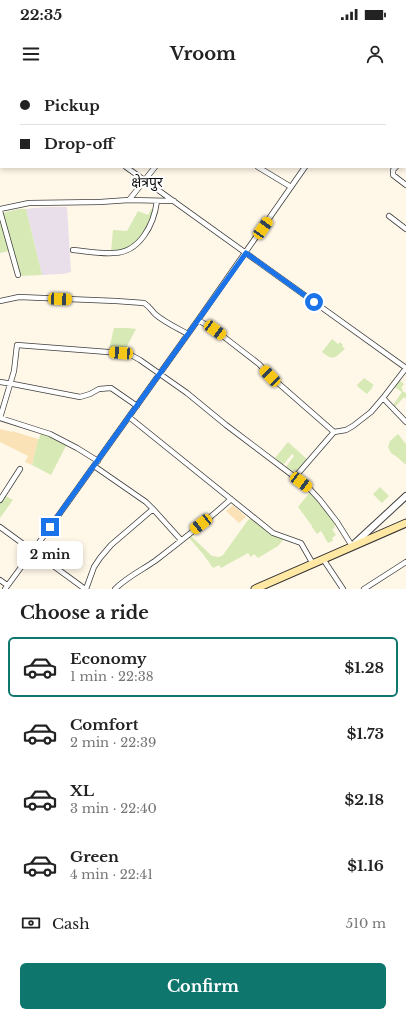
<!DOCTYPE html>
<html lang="en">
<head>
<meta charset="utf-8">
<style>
  :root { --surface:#fff; --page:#f6f6f6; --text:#222; --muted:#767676; --line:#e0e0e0; --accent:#0f766e }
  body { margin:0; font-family:"Libre Baskerville","Noto Sans Devanagari",serif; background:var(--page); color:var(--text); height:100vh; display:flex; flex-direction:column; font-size:15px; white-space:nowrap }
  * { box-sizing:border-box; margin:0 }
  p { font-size:13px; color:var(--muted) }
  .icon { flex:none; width:22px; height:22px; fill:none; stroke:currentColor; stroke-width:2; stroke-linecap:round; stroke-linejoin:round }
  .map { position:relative; height:509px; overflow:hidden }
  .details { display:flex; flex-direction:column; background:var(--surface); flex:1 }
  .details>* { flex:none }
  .hud { position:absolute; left:0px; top:0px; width:406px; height:88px; box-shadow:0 2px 6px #0003; display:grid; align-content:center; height:88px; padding:0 20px; background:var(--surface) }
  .end { position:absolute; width:18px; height:18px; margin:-9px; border:5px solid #1a73e8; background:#fff; box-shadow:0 0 0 2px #fff }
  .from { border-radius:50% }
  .bubble { position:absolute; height:28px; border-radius:6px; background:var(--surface); box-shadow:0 2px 6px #0003; font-size:13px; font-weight:700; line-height:28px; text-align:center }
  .car { position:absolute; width:12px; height:24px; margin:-12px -6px; border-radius:5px; box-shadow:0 0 3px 1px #0007; background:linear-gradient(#f5c518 24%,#345 0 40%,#f5c518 0 76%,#345 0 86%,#f5c518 0) }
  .hud b { display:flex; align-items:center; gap:14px; height:38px; font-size:15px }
  .hud b+b { border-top:1px solid var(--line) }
  .hud i { width:10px; height:10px; background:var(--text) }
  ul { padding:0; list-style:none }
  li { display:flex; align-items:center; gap:12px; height:60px; margin:0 8px 6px; padding:0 12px; border:2px solid transparent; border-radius:6px }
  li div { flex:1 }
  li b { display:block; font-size:15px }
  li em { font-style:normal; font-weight:700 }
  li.active { border-color:var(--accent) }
  li>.icon { width:36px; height:36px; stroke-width:1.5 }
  h2 { padding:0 20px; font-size:18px; line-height:48px }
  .pay { display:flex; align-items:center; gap:10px; height:44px; padding:0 20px; font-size:15px }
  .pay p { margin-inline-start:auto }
  .button { display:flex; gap:8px; margin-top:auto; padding:8px 20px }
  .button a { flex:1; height:46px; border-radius:6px; background:var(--accent); color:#fff; font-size:16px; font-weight:700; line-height:46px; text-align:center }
  .status { display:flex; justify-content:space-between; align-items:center; height:28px; padding:0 20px; background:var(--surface); direction:ltr }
  .status svg { height:11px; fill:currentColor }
  header { display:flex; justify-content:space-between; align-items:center; height:52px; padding:0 20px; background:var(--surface); font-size:18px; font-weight:700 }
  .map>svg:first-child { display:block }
  .industrial { fill:#e8dfeb }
  .green { fill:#d7e9b4 }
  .sand { fill:#fbe2b6 }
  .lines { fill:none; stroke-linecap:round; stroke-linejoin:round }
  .minor-casing { stroke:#3e3e3e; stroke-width:6 }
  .tertiary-casing { stroke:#3e3e3e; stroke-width:8 }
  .secondary-casing { stroke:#2d2d2d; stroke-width:9 }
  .minor { stroke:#fff; stroke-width:4.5 }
  .tertiary { stroke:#fff; stroke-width:6 }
  .secondary { stroke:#ffe8a4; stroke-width:7 }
  .route { stroke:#1a73e8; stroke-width:5 }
  .labels { text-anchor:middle; stroke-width:4; stroke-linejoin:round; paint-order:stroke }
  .quarter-label { font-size:14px; fill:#0b0b0b; stroke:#fff }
</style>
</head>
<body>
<div class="status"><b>22:35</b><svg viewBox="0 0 49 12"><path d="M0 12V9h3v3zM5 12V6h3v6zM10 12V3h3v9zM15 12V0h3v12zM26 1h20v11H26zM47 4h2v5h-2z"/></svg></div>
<header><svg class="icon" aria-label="menu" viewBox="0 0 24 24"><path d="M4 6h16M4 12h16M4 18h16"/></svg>Vroom<svg class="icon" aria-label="person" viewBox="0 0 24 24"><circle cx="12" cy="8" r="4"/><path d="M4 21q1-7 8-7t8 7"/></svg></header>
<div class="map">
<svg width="406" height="509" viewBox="0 0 406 509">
  <rect width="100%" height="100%" fill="#fff8e9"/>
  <path class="industrial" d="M45 127H67L71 192 63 194 42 195 26 129Z"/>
  <path class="green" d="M19 129H26L42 195 20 196 3 133Z
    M151 129 154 130C151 137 149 144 146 151 139 163 124 172 111 171L113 150 127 151 138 131 148 135Z
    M0 137 9 171 0 173Z
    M114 248H128L136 249 125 270 109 269Z
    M332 259 338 264 340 262 343 265 342 266 345 269C335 277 334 282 322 272Z
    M364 298 374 305 372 306 373 307 367 314 358 307 357 305Z
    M399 300 404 304 401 308 403 309 402 311 406 313V319L404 317 395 327 393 325 402 312 394 307Z
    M41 352 67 364 51 395 32 385 38 359H39Z
    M398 354 406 364V385L397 377 391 373 388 367 390 361Z
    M288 362 308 380C300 389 298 396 286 387L294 376 292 374 283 385 275 378Z
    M380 407 389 416 382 423 373 414Z
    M310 412 314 415 337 444 334 446 335 448 332 449 336 455 332 458 333 461 328 463 321 451 317 454 312 447V446L298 427Z
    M4 415 13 420 0 438V422Z
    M250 439H253L272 454 284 459 278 466 258 478 254 474 251 477 248 473 221 488 219 485 213 488 203 474 189 458 191 456 212 476 219 477 223 475 248 440Z"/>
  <path class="sand" d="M0 349 12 352V351L38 359 32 385 25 382 28 376 0 362Z
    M233 425 246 437 239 443 226 431Z"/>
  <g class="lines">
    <defs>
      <path id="minor" d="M5 0 7 1
        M43 0V1
        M206 0 208 1
        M267 0 268 1
        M342 0 343 1
        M373 0 375 1
        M92 1V0
        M146 1V0
        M216 1 217 0
        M366 1 367 0
        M405 25H406
        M405 62H406
        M405 74 406 73
        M126 87 406 288
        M258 87 291 107
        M396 87 393 90V95L406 105
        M129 120 155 87
        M0 129 29 123 100 122 129 120 174 121
        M0 131 18 195
        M389 136 406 149
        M73 170C86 171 100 174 113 173 140 173 154 144 157 121
        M0 221 19 217 116 221 144 223C149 226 151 230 155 234 164 242 177 248 188 254
        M198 240 215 250 259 284 270 296 334 352
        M0 302 13 304 80 317 90 314 99 309 111 308 137 326
        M383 318 406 342
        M129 337 273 453 301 463 313 484
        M0 338 14 291 17 265 121 273 131 275 140 280 187 313 226 345 308 407 320 420 337 442 352 466
        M0 338 50 354 77 368 98 381
        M94 386 146 422 153 429 181 460
        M295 397 334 352 346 350 353 346 371 332 383 318 406 288
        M0 420 20 389
        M0 447 85 509
        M323 479 343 509
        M0 500 7 505
        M5 509 33 471 198 240 305 87
        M86 509 94 487 100 478 111 465 153 429
        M115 509C127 497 142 490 155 481 181 461 207 441 231 419
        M364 509 406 482"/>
      <path id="tertiary" d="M353 465 406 416"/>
      <path id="secondary" d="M255 509 406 443"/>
    </defs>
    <use href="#minor" class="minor-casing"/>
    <use href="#tertiary" class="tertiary-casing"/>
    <use href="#secondary" class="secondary-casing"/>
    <use href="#minor" class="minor"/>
    <use href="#tertiary" class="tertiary"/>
    <use href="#secondary" class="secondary"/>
  </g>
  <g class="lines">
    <path class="route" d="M50 447 246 173 314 222"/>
  </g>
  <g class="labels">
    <g class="quarter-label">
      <text x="147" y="107">क्षेत्रपुर</text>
    </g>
  </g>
</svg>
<i class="end from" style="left:314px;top:222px"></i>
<i class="end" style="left:50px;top:447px"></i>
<div class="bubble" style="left:17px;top:461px;width:66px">2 min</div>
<i class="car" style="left:263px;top:148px;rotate:35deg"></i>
<i class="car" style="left:60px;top:219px;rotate:92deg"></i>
<i class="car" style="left:215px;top:250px;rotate:126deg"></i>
<i class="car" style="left:121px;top:273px;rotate:274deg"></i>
<i class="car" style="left:270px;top:296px;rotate:316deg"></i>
<i class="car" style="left:301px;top:402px;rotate:127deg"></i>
<i class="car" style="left:201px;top:444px;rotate:232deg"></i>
<div class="hud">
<b><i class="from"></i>Pickup</b>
<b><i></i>Drop-off</b>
</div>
</div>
<section class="details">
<h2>Choose a ride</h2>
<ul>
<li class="active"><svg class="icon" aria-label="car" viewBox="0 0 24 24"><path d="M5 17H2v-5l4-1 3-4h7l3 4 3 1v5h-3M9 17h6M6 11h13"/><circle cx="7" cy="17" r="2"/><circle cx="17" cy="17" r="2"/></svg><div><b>Economy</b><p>1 min · 22:38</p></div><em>$1.28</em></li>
<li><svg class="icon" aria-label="car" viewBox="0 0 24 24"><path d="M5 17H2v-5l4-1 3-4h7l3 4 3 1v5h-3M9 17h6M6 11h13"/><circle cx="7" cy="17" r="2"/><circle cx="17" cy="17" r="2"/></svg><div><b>Comfort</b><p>2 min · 22:39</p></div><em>$1.73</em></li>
<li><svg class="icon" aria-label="car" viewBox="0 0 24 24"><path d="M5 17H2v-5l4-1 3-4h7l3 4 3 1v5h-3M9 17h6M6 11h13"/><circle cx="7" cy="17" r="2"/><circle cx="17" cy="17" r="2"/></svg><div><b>XL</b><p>3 min · 22:40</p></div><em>$2.18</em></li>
<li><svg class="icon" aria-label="car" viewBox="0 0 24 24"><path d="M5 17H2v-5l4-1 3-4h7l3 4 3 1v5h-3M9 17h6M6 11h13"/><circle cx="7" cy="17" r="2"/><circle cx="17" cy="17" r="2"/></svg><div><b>Green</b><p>4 min · 22:41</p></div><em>$1.16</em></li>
</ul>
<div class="pay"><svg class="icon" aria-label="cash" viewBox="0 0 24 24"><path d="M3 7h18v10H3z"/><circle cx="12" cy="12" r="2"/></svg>Cash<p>510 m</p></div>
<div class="button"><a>Confirm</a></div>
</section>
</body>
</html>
